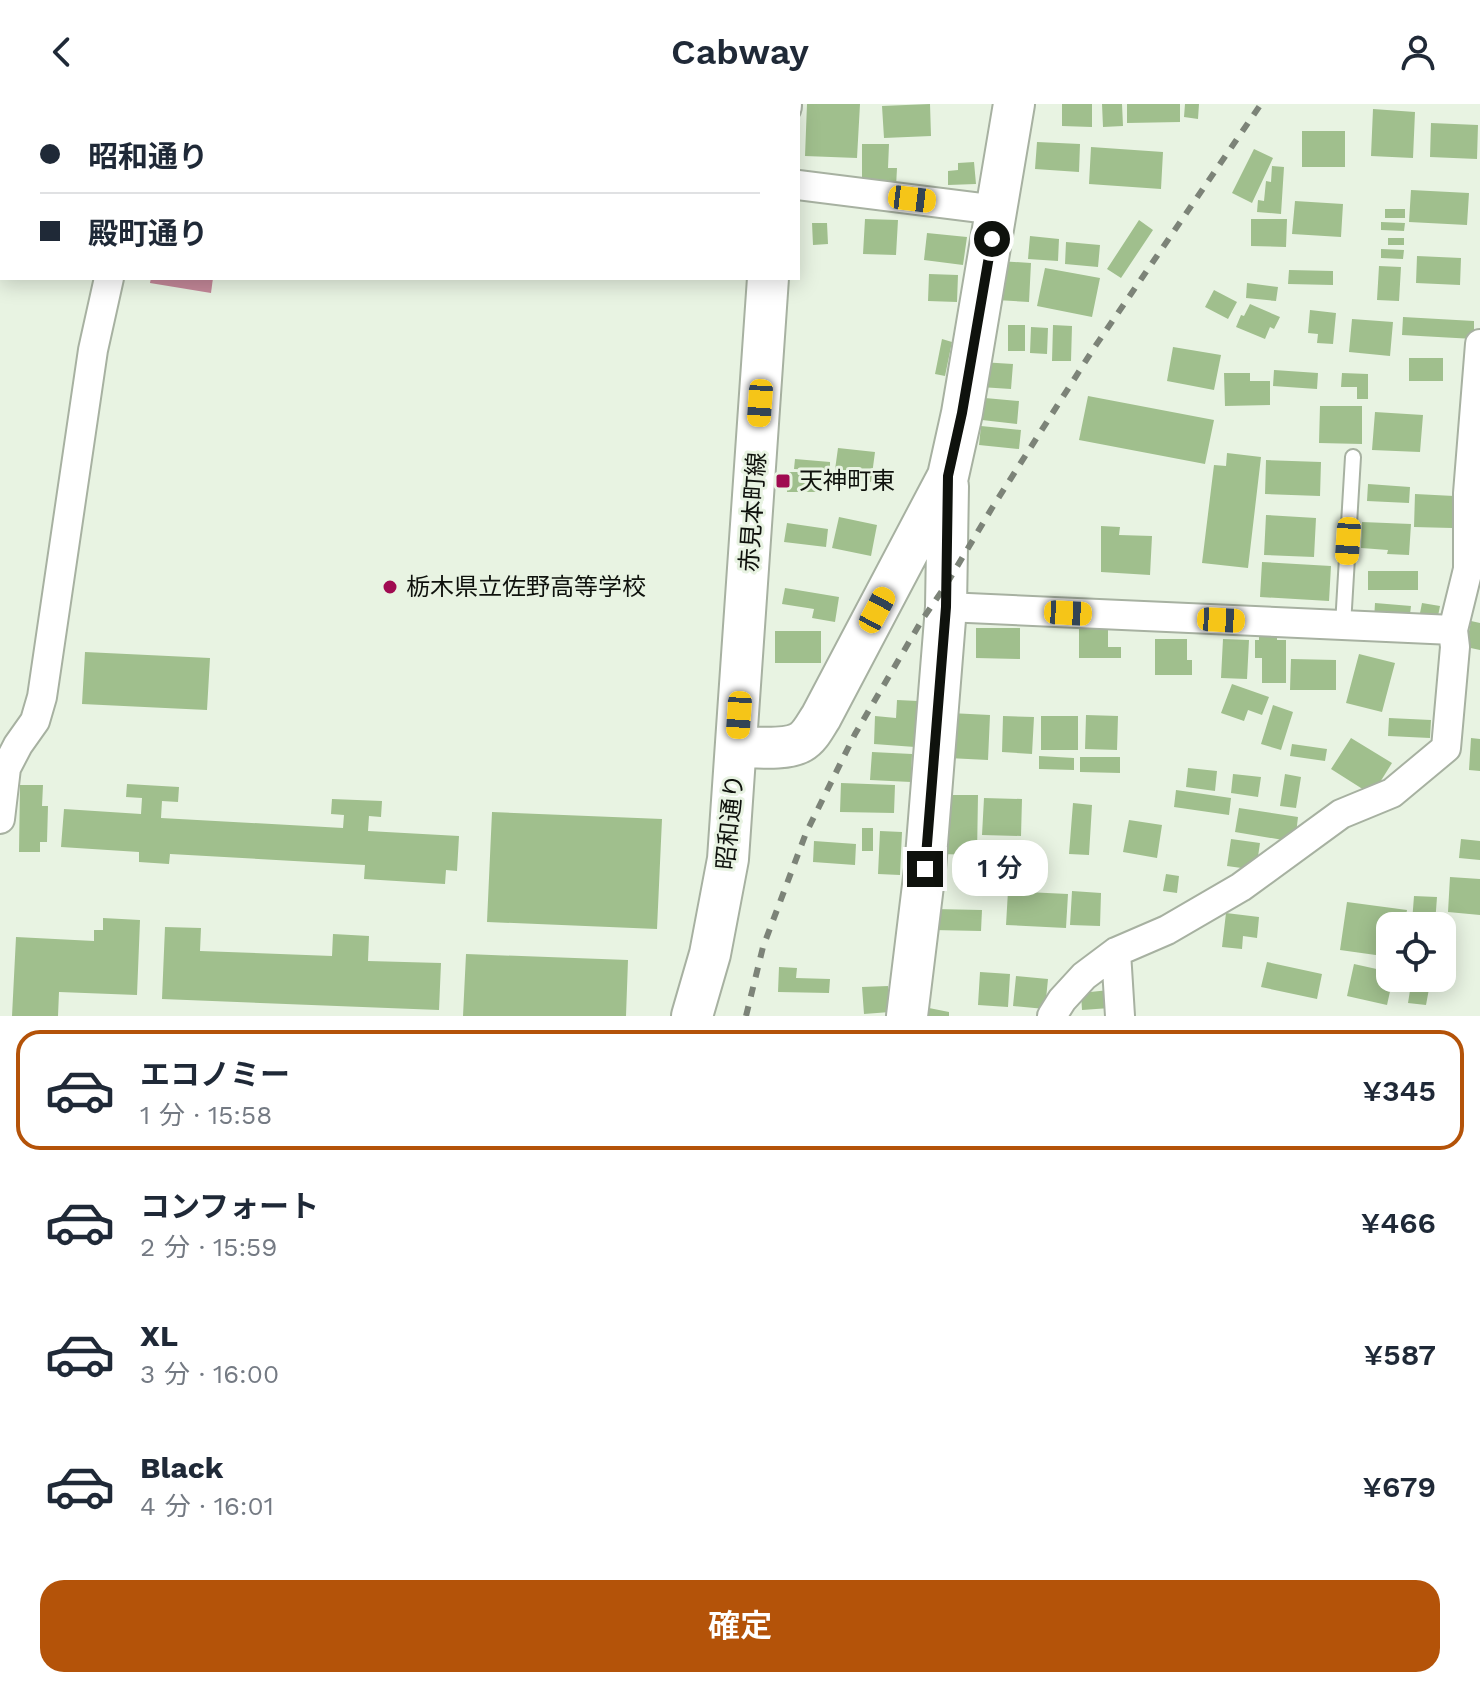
<!DOCTYPE html>
<html lang="ja">
<head>
<meta charset="utf-8">
<style>
  :root { --surface:#fff; --page:#f2f2f3; --text:#1f2937; --muted:#747a83; --line:#e0e1e3; --accent:#b45309 }
  body { margin:0; font-family:"Work Sans","Noto Sans JP",sans-serif; background:var(--page); color:var(--text); height:100vh; display:flex; flex-direction:column; font-size:30px; white-space:nowrap }
  * { box-sizing:border-box; margin:0 }
  p { font-size:26px; color:var(--muted) }
  .icon { flex:none; width:44px; height:44px; fill:none; stroke:currentColor; stroke-width:2; stroke-linecap:round; stroke-linejoin:round }
  .map { position:relative; height:912px; overflow:hidden }
  .drawer { display:flex; flex-direction:column; background:var(--surface); flex:1 }
  .drawer>* { flex:none }
  .banner { position:absolute; left:0px; top:0px; width:800px; height:176px; box-shadow:0 4px 20px #0003; display:grid; align-content:center; height:176px; padding:0 40px; background:var(--surface) }
  .fabs { position:absolute; left:1376px; top:808px; display:grid; gap:16px }
  .fabs a { display:grid; place-items:center; width:80px; height:80px; border-radius:16px; background:var(--surface); box-shadow:0 4px 20px #0003; font-size:40px }
  .end { position:absolute; width:36px; height:36px; margin:-18px; border:10px solid #0f120d; background:#fff; box-shadow:0 0 0 4px #fff }
  .from { border-radius:50% }
  .bubble { position:absolute; height:56px; border-radius:24px; background:var(--surface); box-shadow:0 4px 20px #0003; font-size:26px; font-weight:600; line-height:56px; text-align:center }
  .car { position:absolute; width:24px; height:48px; margin:-24px -12px; border-radius:10px; box-shadow:0 0 6px 2px #0007; background:linear-gradient(#f5c518 24%,#345 0 40%,#f5c518 0 76%,#345 0 86%,#f5c518 0) }
  .banner b { display:flex; align-items:center; gap:28px; height:76px; font-size:30px }
  .banner b+b { border-top:2px solid var(--line) }
  .banner i { width:20px; height:20px; background:var(--text) }
  ul { padding:14px 0 0; list-style:none }
  li { display:flex; align-items:center; gap:24px; height:120px; margin:0 16px 12px; padding:0 24px; border:4px solid transparent; border-radius:24px }
  li div { flex:1 }
  li b { display:block; font-size:30px }
  li em { font-style:normal; font-weight:600 }
  li.current { border-color:var(--accent) }
  li>.icon { width:72px; height:72px; stroke-width:1.5 }
  .cta { display:flex; gap:16px; margin-top:auto; padding:16px 40px }
  .cta a { flex:1; height:92px; border-radius:24px; background:var(--accent); color:#fff; font-size:32px; font-weight:600; line-height:92px; text-align:center }
  header { display:flex; justify-content:space-between; align-items:center; height:104px; padding:0 40px; background:var(--surface); font-size:36px; font-weight:600 }
  .map>svg:first-child { display:block }
  .water { fill:#c38798 }
  .building { fill:#a0bf8d }
  .lines { fill:none; stroke-linecap:round; stroke-linejoin:round }
  .lane-casing { stroke:#a7b1a1; stroke-width:18 }
  .street-casing { stroke:#a7b1a1; stroke-width:32 }
  .secondary-casing { stroke:#a7b1a1; stroke-width:44 }
  .lane { stroke:#fff; stroke-width:14 }
  .street { stroke:#fff; stroke-width:28 }
  .secondary { stroke:#fff; stroke-width:40 }
  .rail { stroke:#7c8378; stroke-width:6; stroke-dasharray:10 10; stroke-linecap:butt }
  .route { stroke:#0f120d; stroke-width:10 }
  .poi-dot { fill:#a00b51; stroke:#e8f3e2; stroke-width:3 }
  .labels { text-anchor:middle; stroke-width:6; stroke-linejoin:round; paint-order:stroke }
  .poi-label { font-size:24px; fill:#0f120d; stroke:#e8f3e2; text-anchor:start }
  .street-label { font-size:24px; fill:#0f120d; stroke:#e8f3e2 }
</style>
</head>
<body>
<header><svg class="icon" aria-label="back" viewBox="0 0 24 24"><path d="M15 5l-7 7 7 7"/></svg>Cabway<svg class="icon" aria-label="person" viewBox="0 0 24 24"><circle cx="12" cy="8" r="4"/><path d="M4 21q1-7 8-7t8 7"/></svg></header>
<div class="map">
<svg width="1480" height="912" viewBox="0 0 1480 912">
  <rect width="100%" height="100%" fill="#e8f3e2"/>
  <path class="water" d="M151 174H213L211 189 150 179Z"/>
  <path class="building" d="M807 0H860L857 54 805 52Z
    M930 0 931 32 884 34 882 2Z
    M1062 0H1092V23L1062 22Z
    M1102 0H1122L1123 22 1103 23Z
    M1127 0H1180V18L1127 19Z
    M1185 0H1199L1198 15 1184 13Z
    M1373 5 1415 8 1413 54 1371 52Z
    M1431 19 1478 21 1477 55 1430 53Z
    M1302 27H1345V63H1302Z
    M1037 38 1080 40 1079 68 1035 65Z
    M862 40H889L888 64H897L896 83 862 82Z
    M1091 43 1163 48 1161 85 1089 80Z
    M1254 45 1273 54 1252 99 1232 89Z
    M974 58 976 80 948 81V67L958 66V59Z
    M1272 62 1284 63 1281 110 1257 108 1258 96 1264 97 1266 77 1271 78Z
    M1411 86 1469 89 1467 121 1409 118Z
    M1295 97 1343 100 1341 133 1292 130Z
    M1385 105H1405V114H1385Z
    M865 115 898 116 896 151 863 150Z
    M1251 115H1287L1286 143 1251 142Z
    M1139 116 1153 126 1121 174 1107 165Z
    M1381 118 1405 119 1404 127 1381 126Z
    M812 119H827L828 140 813 141Z
    M927 129 967 133 963 161 924 156Z
    M1030 132 1059 135 1058 157 1028 155Z
    M1388 134H1404V141H1388Z
    M1066 138 1100 141 1098 163 1065 160Z
    M1381 145 1404 146 1403 155 1381 154Z
    M1417 152 1461 154 1460 181 1416 179Z
    M999 157 1031 159 1029 198 996 196Z
    M1379 162 1401 163 1399 197 1377 196Z
    M1045 164 1100 174 1092 213 1037 202Z
    M1289 166 1333 167V181L1288 180Z
    M929 170 958 171 957 198 928 197Z
    M1247 179 1278 183 1276 197 1246 194Z
    M1214 186 1237 198 1228 215 1205 203Z
    M1250 200 1280 213 1274 225 1270 223 1265 235 1236 223 1241 211 1244 212Z
    M1310 206 1336 209 1333 240 1317 239 1318 230 1308 229Z
    M1403 213 1474 217V235L1402 231Z
    M1352 215 1393 218 1390 252 1349 248Z
    M1008 221H1025V247H1008Z
    M1053 221 1072 222 1071 257H1052Z
    M1031 223 1048 224 1047 250 1030 249Z
    M942 235 952 238 945 272 935 270Z
    M1173 243 1221 251 1214 286 1167 277Z
    M1409 254H1443V277H1409Z
    M981 258 1013 260 1011 285 980 283Z
    M1274 266 1318 269 1317 285 1273 282Z
    M1224 269H1250V277H1270V301L1225 302Z
    M1342 269 1368 270V295H1357V283H1341Z
    M1088 292 1214 316 1205 360 1079 336Z
    M985 294 1019 297 1017 320 982 316Z
    M1320 302H1362V340L1319 339Z
    M1375 308 1423 311 1420 348 1372 346Z
    M981 322 1021 326 1019 345 979 341Z
    M838 344 875 348 871 378 834 373Z
    M1227 349 1261 353 1248 464 1202 459 1214 361 1226 362Z
    M795 355 830 358V367L794 365Z
    M1266 356 1321 358 1320 392 1265 390Z
    M787 368H816V388H787Z
    M1368 380 1410 383 1409 399 1367 397Z
    M1415 390 1454 392 1452 424 1414 423Z
    M1266 411 1316 414 1314 453 1264 451Z
    M839 413 877 421 871 452 832 444Z
    M1362 418 1411 420 1409 451 1387 450 1388 446 1361 444Z
    M787 419 828 425 826 443 784 438Z
    M1101 422 1120 423 1119 431 1152 432 1150 471 1101 468Z
    M1262 458 1331 462 1329 497 1260 493Z
    M1368 467H1418V486H1368Z
    M785 484 839 493 835 518 812 514 814 505 782 500Z
    M1375 499 1411 502 1409 519 1374 516Z
    M1422 499 1440 502 1438 512 1420 509Z
    M1471 517 1480 519V546L1466 543Z
    M1079 523H1108V543H1121V554H1079Z
    M976 524H1020V555L976 554Z
    M775 527H821V559H775Z
    M1259 531H1277V536H1286V579H1262V554H1255V536H1259Z
    M1155 535H1187V556H1192V571H1155Z
    M1223 535 1249 536 1247 575 1221 574Z
    M85 548 210 554 207 606 82 600Z
    M1359 550 1395 559 1382 608 1346 599Z
    M1291 555 1336 556V586H1290Z
    M1232 580 1269 593 1262 611 1248 606 1244 617 1221 609Z
    M897 596 918 597 915 643 874 640 875 612 896 614Z
    M1273 601 1293 608 1281 646 1261 640Z
    M950 609 990 611 988 656 948 654Z
    M1086 611 1118 612 1117 646 1085 645Z
    M1003 612 1034 613 1032 650 1002 648Z
    M1041 612H1078V646H1041Z
    M1389 614 1431 616 1430 634 1388 632Z
    M1351 634 1392 659 1372 691 1331 665Z
    M1471 634 1480 635V667L1469 666Z
    M1292 640 1327 645 1325 657 1290 652Z
    M872 648 912 650 911 678 870 676Z
    M1039 652 1074 654V666L1039 665Z
    M1080 653H1120V669L1080 668Z
    M1188 664 1217 667 1215 687 1186 683Z
    M1233 670 1261 673 1258 693 1231 689Z
    M1285 670 1301 673 1296 704 1280 702Z
    M841 679 895 681 894 709 840 708Z
    M127 680 179 683 178 698 162 697 161 714 343 724 344 711 331 710 332 695 382 697 381 713 369 712 368 727 459 732 457 767 446 766 445 780 364 775 365 761 170 750 169 760 139 758V748L61 743 64 705 141 710 142 694 126 693Z
    M20 681H43L42 702H48L47 738H40V748H19Z
    M1176 686 1231 694 1229 711 1174 703Z
    M941 691H978L977 751 940 750Z
    M984 694 1022 695 1021 732 982 731Z
    M1073 699 1092 701 1089 751 1069 750Z
    M1239 704 1298 713 1295 738 1235 728Z
    M492 708 662 715 657 825 487 818Z
    M1129 716 1162 721 1157 754 1123 748Z
    M862 724H873V747H862Z
    M880 727 902 728 900 771 878 770Z
    M1231 735 1260 739 1256 766 1227 762Z
    M1461 735 1480 737V756L1459 754Z
    M814 737 856 740 855 761 813 758Z
    M1166 770 1179 772 1177 789 1163 787Z
    M1450 773 1480 775V811L1448 808Z
    M1008 787 1068 790 1066 824 1006 821Z
    M1072 787 1101 789 1100 822 1070 821Z
    M1414 792 1437 793 1435 820 1412 818Z
    M1347 798 1407 806 1404 822H1390V853L1340 846Z
    M934 805 982 806 981 827 933 826Z
    M1226 809 1259 813 1257 834 1243 832 1242 845 1222 843Z
    M103 814 140 816 137 891 59 888 58 912H12L16 833 94 837V826H103Z
    M165 823 201 824 200 847 332 852 333 830 369 832 368 857 441 859 439 906 162 895Z
    M466 850 628 856 626 912H463Z
    M1267 858 1322 870 1317 895 1261 883Z
    M1354 860 1390 868V874H1393L1387 901 1347 892Z
    M779 863 797 864 796 874 830 875 829 889 778 888Z
    M980 868 1010 870 1008 903 978 901Z
    M1016 872 1048 875 1045 905 1013 902Z
    M1412 874H1431L1426 901 1408 899Z
    M888 882 890 908 864 910 862 883Z
    M1109 886 1110 904 1082 906 1081 889Z
    M924 903 949 908V912H922Z"/>
  <g class="lines">
    <defs>
      <path id="lane" d="M1343 521 1353 353"/>
      <path id="street" d="M0 76H2
        M798 81 997 106
        M946 503 1453 526
        M0 715 6 664 18 641 35 617 42 593 93 246 109 174
        M1116 848 1120 912
        M1052 912 1062 896 1084 872 1116 848 1167 826 1241 783 1341 710 1392 689 1446 644 1455 543 1453 526 1468 465V389L1480 240"/>
      <path id="secondary" d="M781 2V0
        M737 643C754 643 786 647 801 638 810 633 815 622 821 613L948 372 962 309 1014 0
        M692 912 710 850 728 755 768 174
        M907 912 925 765 946 503 948 382"/>
    </defs>
    <use href="#lane" class="lane-casing"/>
    <use href="#street" class="street-casing"/>
    <use href="#secondary" class="secondary-casing"/>
    <use href="#lane" class="lane"/>
    <use href="#street" class="street"/>
    <use href="#secondary" class="secondary"/>
    <path class="rail" d="M746 912 763 843 806 729 855 630 922 516 946 481 992 404 1094 244 1261 0"/>
  </g>
  <g class="lines">
    <path class="route" d="M925 765 946 503 948 372 962 309 992 135"/>
  </g>
  <g class="poi-dot">
    <rect x="775" y="369" width="16" height="16" rx="4"/>
    <circle cx="390" cy="483" r="8"/>
  </g>
  <g class="labels">
    <g class="poi-label">
      <text x="799" y="385">天神町東</text>
      <text x="406" y="491">栃木県立佐野高等学校</text>
    </g>
    <g class="street-label">
      <text transform="translate(753 408) rotate(-86)" y="8">赤見本町線</text>
      <text transform="translate(730 718) rotate(-84)" y="8">昭和通り</text>
    </g>
  </g>
</svg>
<div class="fabs">
<a><svg class="icon" aria-label="locate" viewBox="0 0 24 24"><circle cx="12" cy="12" r="6"/><path d="M12 2v4M12 18v4M2 12h4M18 12h4"/></svg></a>
</div>
<i class="end from" style="left:992px;top:135px"></i>
<i class="end" style="left:925px;top:765px"></i>
<div class="bubble" style="left:952px;top:736px;width:96px">1 分</div>
<i class="car" style="left:912px;top:95px;rotate:97deg"></i>
<i class="car" style="left:760px;top:299px;rotate:184deg"></i>
<i class="car" style="left:1348px;top:437px;rotate:184deg"></i>
<i class="car" style="left:877px;top:506px;rotate:28deg"></i>
<i class="car" style="left:1068px;top:509px;rotate:93deg"></i>
<i class="car" style="left:1221px;top:516px;rotate:93deg"></i>
<i class="car" style="left:739px;top:611px;rotate:184deg"></i>
<div class="banner">
<b><i class="from"></i>昭和通り</b>
<b><i></i>殿町通り</b>
</div>
</div>
<section class="drawer">
<ul>
<li class="current"><svg class="icon" aria-label="car" viewBox="0 0 24 24"><path d="M5 17H2v-5l4-1 3-4h7l3 4 3 1v5h-3M9 17h6M6 11h13"/><circle cx="7" cy="17" r="2"/><circle cx="17" cy="17" r="2"/></svg><div><b>エコノミー</b><p>1 分 · 15:58</p></div><em>¥345</em></li>
<li><svg class="icon" aria-label="car" viewBox="0 0 24 24"><path d="M5 17H2v-5l4-1 3-4h7l3 4 3 1v5h-3M9 17h6M6 11h13"/><circle cx="7" cy="17" r="2"/><circle cx="17" cy="17" r="2"/></svg><div><b>コンフォート</b><p>2 分 · 15:59</p></div><em>¥466</em></li>
<li><svg class="icon" aria-label="car" viewBox="0 0 24 24"><path d="M5 17H2v-5l4-1 3-4h7l3 4 3 1v5h-3M9 17h6M6 11h13"/><circle cx="7" cy="17" r="2"/><circle cx="17" cy="17" r="2"/></svg><div><b>XL</b><p>3 分 · 16:00</p></div><em>¥587</em></li>
<li><svg class="icon" aria-label="car" viewBox="0 0 24 24"><path d="M5 17H2v-5l4-1 3-4h7l3 4 3 1v5h-3M9 17h6M6 11h13"/><circle cx="7" cy="17" r="2"/><circle cx="17" cy="17" r="2"/></svg><div><b>Black</b><p>4 分 · 16:01</p></div><em>¥679</em></li>
</ul>
<div class="cta"><a>確定</a></div>
</section>
</body>
</html>
